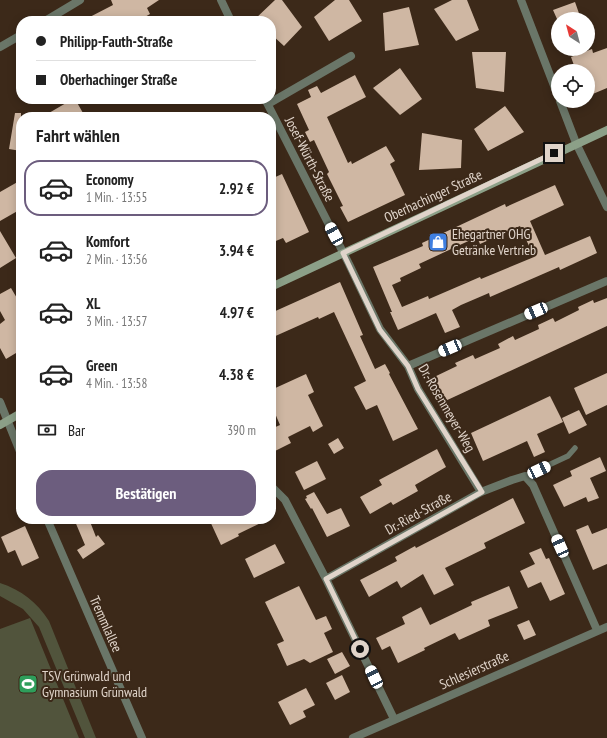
<!DOCTYPE html>
<html lang="de">
<head>
<meta charset="utf-8">
<style>
  :root { --surface:#fff; --page:#f2f2f2; --text:#222; --muted:#767676; --line:#e0e0e0; --accent:#6c5d7e }
  body { margin:0; font-family:"PT Sans Narrow",sans-serif; background:var(--page); color:var(--text); height:100vh; display:flex; flex-direction:column; font-size:15px; white-space:nowrap }
  * { box-sizing:border-box; margin:0 }
  p { font-size:13px; color:var(--muted) }
  .icon { flex:none; width:22px; height:22px; fill:none; stroke:currentColor; stroke-width:2; stroke-linecap:round; stroke-linejoin:round }
  .map { position:relative; flex:1; overflow:hidden }
  .side { position:absolute; left:16px; top:112px; width:260px; height:412px; display:flex; flex-direction:column; background:var(--surface); border-radius:16px; box-shadow:0 2px 10px #0003 }
  .side>* { flex:none }
  .top-card { position:absolute; left:16px; top:16px; width:260px; height:88px; border-radius:16px; box-shadow:0 2px 10px #0003; display:grid; align-content:center; height:88px; padding:0 20px; background:var(--surface) }
  .needle { width:26px; rotate:324deg }
  .tools { position:absolute; left:551px; top:12px; display:grid; gap:8px }
  .tools a { display:grid; place-items:center; width:44px; height:44px; border-radius:50%; background:var(--surface); box-shadow:0 2px 10px #0003; font-size:20px }
  .end { position:absolute; width:18px; height:18px; margin:-9px; border:5px solid #e0d4ca; background:#111; box-shadow:0 0 0 2px #111 }
  .from { border-radius:50% }
  .car { position:absolute; width:12px; height:24px; margin:-12px -6px; border-radius:5px; box-shadow:0 0 3px 1px #0007; background:linear-gradient(#fff 24%,#345 0 40%,#fff 0 76%,#345 0 86%,#fff 0) }
  .top-card b { display:flex; align-items:center; gap:14px; height:38px; font-size:15px }
  .top-card b+b { border-top:1px solid var(--line) }
  .top-card i { width:10px; height:10px; background:var(--text) }
  ul { padding:0; list-style:none }
  li { display:flex; align-items:center; gap:12px; height:56px; margin:0 8px 6px; padding:0 12px; border:2px solid transparent; border-radius:16px }
  li div { flex:1 }
  li b { display:block; font-size:15px }
  li em { font-style:normal; font-weight:700 }
  li.on { border-color:var(--accent) }
  li>.icon { width:36px; height:36px; stroke-width:1.5 }
  h2 { padding:0 20px; font-size:18px; line-height:48px }
  .pay { display:flex; align-items:center; gap:10px; height:44px; padding:0 20px; font-size:15px }
  .pay p { margin-inline-start:auto }
  .primary-button { display:flex; gap:8px; margin-top:auto; padding:8px 20px }
  .primary-button a { flex:1; height:46px; border-radius:16px; background:var(--accent); color:#fff; font-size:16px; font-weight:700; line-height:46px; text-align:center }
  .map>svg:first-child { display:block }
  .green { fill:#51543c }
  .building { fill:#cfb7a3; fill-rule:evenodd }
  .lines { fill:none; stroke-linecap:round; stroke-linejoin:round }
  .service { stroke:#6a7668; stroke-width:5.5 }
  .minor { stroke:#6a7668; stroke-width:8 }
  .secondary { stroke:#8ca088; stroke-width:8 }
  .route { stroke:#e0d4ca; stroke-width:5 }
  .labels { text-anchor:middle; stroke-width:4; stroke-linejoin:round; paint-order:stroke }
  .street-label { font-size:14px; fill:#e0d4ca; stroke:#3c2919 }
  .poi-label { font-size:14px; fill:#e0d4ca; stroke:#3c2919; text-anchor:start }
</style>
</head>
<body>
<div class="map">
<svg width="607" height="738" viewBox="0 0 607 738">
  <rect width="100%" height="100%" fill="#3c2919"/>
  <path class="green" d="M0 583C21 590 37 602 49 621L96 738H85L39 627 23 609 0 596Z
    M30 618 79 738H0V629Z"/>
  <path class="building" d="M111 0H159L147 8 150 14 138 21H82L113 5Z
    M275 0H282L302 27 284 46 271 34V21H253Z
    M335 0H349L362 21 329 41 314 17Z
    M452 0H467L479 30 456 41 434 9Z
    M575 2 581 19H557L553 10Z
    M409 7 419 45 385 51 383 13Z
    M607 48V88L588 96V71H576L571 57 592 49 593 53Z
    M472 52H506L504 92 476 88Z
    M400 68 422 99 400 115 373 88Z
    M355 75 366 97 327 117 348 163 351 161 352 164 386 146 395 161 390 164 405 195 348 222 340 207 343 206 327 174 329 172 314 140 310 142 305 132 309 130 297 104 311 97 308 90 317 86 321 93Z
    M73 99H75L83 113 75 117H42Z
    M505 106 524 132 488 151 474 129Z
    M15 113H21V151L9 149Z
    M422 133 462 140 461 168 419 170Z
    M282 174 309 232 286 243 283 238 271 243V179Z
    M21 180V209L0 221V192Z
    M555 185 564 205 530 221 545 255 590 236 597 253 560 270 559 267 490 297 489 293 461 305 452 310 460 327 445 333 436 313 398 330 390 312H392L373 267 423 246 422 243 505 204 506 207ZM520 226 534 257 481 279 480 277 429 299 428 296 402 307 392 285 401 281 400 278 421 268 419 264 477 237 480 244Z
    M0 231 16 258 0 268Z
    M340 282 363 335 360 336 375 369 385 364 390 373 389 374 418 429 393 441 377 405 366 410 354 387 366 381 334 312 319 319 318 317 271 338V313Z
    M11 288 21 305V350L6 359 0 348V324L5 320 0 311V294Z
    M607 298V326L443 402 432 378 457 366 455 363 473 355 475 359 500 348 498 344 513 336 515 340 539 329 538 325 553 318 555 322 579 310 578 307 593 300 594 303Z
    M607 373V405L586 415 574 388Z
    M306 374 314 392 308 395 323 426 313 432 310 426 288 437 291 443 271 453V429L280 425 271 404V390Z
    M550 396 563 422 537 434 545 452 534 457 527 441 483 461 471 433Z
    M579 410 587 425 569 434 562 418Z
    M338 438 344 448 334 454 328 444Z
    M437 449 446 467 415 485 418 491 393 505 391 502 370 514 360 497 382 485 379 480Z
    M600 457 606 471 590 478 599 498 588 502 586 497 564 507 553 485 572 476 570 471Z
    M317 461 326 479 304 490 295 472Z
    M314 492 327 514 341 508 350 526 327 537 312 508 311 509 305 499 307 498 306 496Z
    M513 498 525 523 484 543 486 548 445 568 454 585 434 595 423 574 401 588 397 581 369 597 360 580 397 561 395 557 415 546 416 548Z
    M74 519H89L96 537 98 535 105 544 83 559 77 550 85 545Z
    M209 519H269L238 534 239 536 221 545Z
    M588 525 592 534 607 528V564L593 570 576 530Z
    M25 526 39 558 22 566 15 550 8 553 1 537Z
    M275 544 285 563 254 578 245 559Z
    M541 548 546 559 549 558 565 594 550 601 541 582 528 588 520 571 535 564 529 553Z
    M299 586 316 620 326 616 332 629 324 633 333 652 310 663 304 659 287 666 277 644 284 641 265 602Z
    M509 586 518 608 488 620 490 626 459 640 455 633 424 648 425 650 398 663 390 646 382 650 376 638 405 624 402 617 421 607 430 625 472 605 471 602Z
    M529 620 536 635 524 640 517 625Z
    M342 652 350 666 335 674 327 659Z
    M342 675 350 692 335 700 326 683Z
    M306 688 315 705 303 711 306 717 290 725 278 702Z"/>
  <g class="lines">
    <path class="service" d="M525 476 568 456 575 448"/>
    <path class="minor" d="M221 0 231 21
      M521 0 558 96
      M45 21 80 0
      M0 47 21 35
      M265 99 349 264 380 329 408 366 418 389 481 492
      M560 101 576 143 607 207
      M268 104 351 56
      M408 366 607 281
      M0 402 21 454
      M271 486 285 500 326 579 394 719
      M47 519 142 738
      M326 579 481 492 512 480 525 476 533 485 597 630
      M353 738 607 627"/>
    <path class="secondary" d="M271 287 607 130
      M0 425 21 413"/>
  </g>
  <g class="lines">
    <path class="route" d="M360 649 326 579 482 492 418 389 408 366 380 330 343 253 554 153"/>
  </g>
  <defs>
    <symbol id="shop-square" viewBox="-11 -11 22 22"><rect x="-9" y="-9" width="18" height="18" rx="4" fill="#3f7fe0" stroke="#3c2919"/><path d="M-5-2.5h2.3a2.7 3.5 0 0 1 5.4 0H5L5.5 6h-11ZM-1.5-2.5h3a1.5 2.3 0 0 0-3 0Z" fill="#fff"/></symbol>
    <symbol id="stadium-square" viewBox="-11 -11 22 22"><rect x="-9" y="-9" width="18" height="18" rx="4" fill="#2e9e5b" stroke="#3c2919"/><path d="M0-5a6.5 5 0 1 0 0 10a6.5 5 0 1 0 0-10ZM-3.5-1.8h7v3.6h-7Z" fill="#fff"/></symbol>
  </defs>
  <g fill-rule="evenodd">
    <use href="#shop-square" x="427" y="231" width="22" height="22"/>
    <use href="#stadium-square" x="17" y="673" width="22" height="22"/>
  </g>
  <g class="labels">
    <g class="street-label">
      <text transform="translate(310 159) rotate(63)" y="5">Josef-Würth-Straße</text>
      <text transform="translate(433 196) rotate(-25)" y="5">Oberhachinger Straße</text>
      <text transform="translate(447 408) rotate(60)" y="5">Dr.-Rosenmeyer-Weg</text>
      <text transform="translate(418 513) rotate(-29)" y="5">Dr.-Ried-Straße</text>
      <text transform="translate(106 624) rotate(66)" y="5">Tremmlallee</text>
      <text transform="translate(474 670) rotate(-24)" y="5">Schlesierstraße</text>
    </g>
    <g class="poi-label">
      <text x="452" y="239">Ehegartner OHG<tspan x="452" dy="16">Getränke Vertrieb</tspan></text>
      <text x="42" y="681">TSV Grünwald und<tspan x="42" dy="16">Gymnasium Grünwald</tspan></text>
    </g>
  </g>
</svg>
<div class="tools">
<a><svg class="needle" viewBox="-14 -14 28 28"><path d="M0-13l5 13h-10z" fill="#e53935"/><path d="M0 13l5-13h-10z" fill="#767676"/></svg></a>
<a><svg class="icon" aria-label="locate" viewBox="0 0 24 24"><circle cx="12" cy="12" r="6"/><path d="M12 2v4M12 18v4M2 12h4M18 12h4"/></svg></a>
</div>
<i class="end from" style="left:360px;top:649px"></i>
<i class="end" style="left:554px;top:153px"></i>
<i class="car" style="left:334px;top:234px;rotate:332deg"></i>
<i class="car" style="left:536px;top:311px;rotate:247deg"></i>
<i class="car" style="left:450px;top:348px;rotate:247deg"></i>
<i class="car" style="left:539px;top:470px;rotate:65deg"></i>
<i class="car" style="left:560px;top:546px;rotate:336deg"></i>
<i class="car" style="left:374px;top:677px;rotate:334deg"></i>
<div class="top-card">
<b><i class="from"></i>Philipp-Fauth-Straße</b>
<b><i></i>Oberhachinger Straße</b>
</div>
<section class="side">
<h2>Fahrt wählen</h2>
<ul>
<li class="on"><svg class="icon" aria-label="car" viewBox="0 0 24 24"><path d="M5 17H2v-5l4-1 3-4h7l3 4 3 1v5h-3M9 17h6M6 11h13"/><circle cx="7" cy="17" r="2"/><circle cx="17" cy="17" r="2"/></svg><div><b>Economy</b><p>1 Min. · 13:55</p></div><em>2.92 €</em></li>
<li><svg class="icon" aria-label="car" viewBox="0 0 24 24"><path d="M5 17H2v-5l4-1 3-4h7l3 4 3 1v5h-3M9 17h6M6 11h13"/><circle cx="7" cy="17" r="2"/><circle cx="17" cy="17" r="2"/></svg><div><b>Komfort</b><p>2 Min. · 13:56</p></div><em>3.94 €</em></li>
<li><svg class="icon" aria-label="car" viewBox="0 0 24 24"><path d="M5 17H2v-5l4-1 3-4h7l3 4 3 1v5h-3M9 17h6M6 11h13"/><circle cx="7" cy="17" r="2"/><circle cx="17" cy="17" r="2"/></svg><div><b>XL</b><p>3 Min. · 13:57</p></div><em>4.97 €</em></li>
<li><svg class="icon" aria-label="car" viewBox="0 0 24 24"><path d="M5 17H2v-5l4-1 3-4h7l3 4 3 1v5h-3M9 17h6M6 11h13"/><circle cx="7" cy="17" r="2"/><circle cx="17" cy="17" r="2"/></svg><div><b>Green</b><p>4 Min. · 13:58</p></div><em>4.38 €</em></li>
</ul>
<div class="pay"><svg class="icon" aria-label="cash" viewBox="0 0 24 24"><path d="M3 7h18v10H3z"/><circle cx="12" cy="12" r="2"/></svg>Bar<p>390 m</p></div>
<div class="primary-button"><a>Bestätigen</a></div>
</section>
</div>
</body>
</html>
